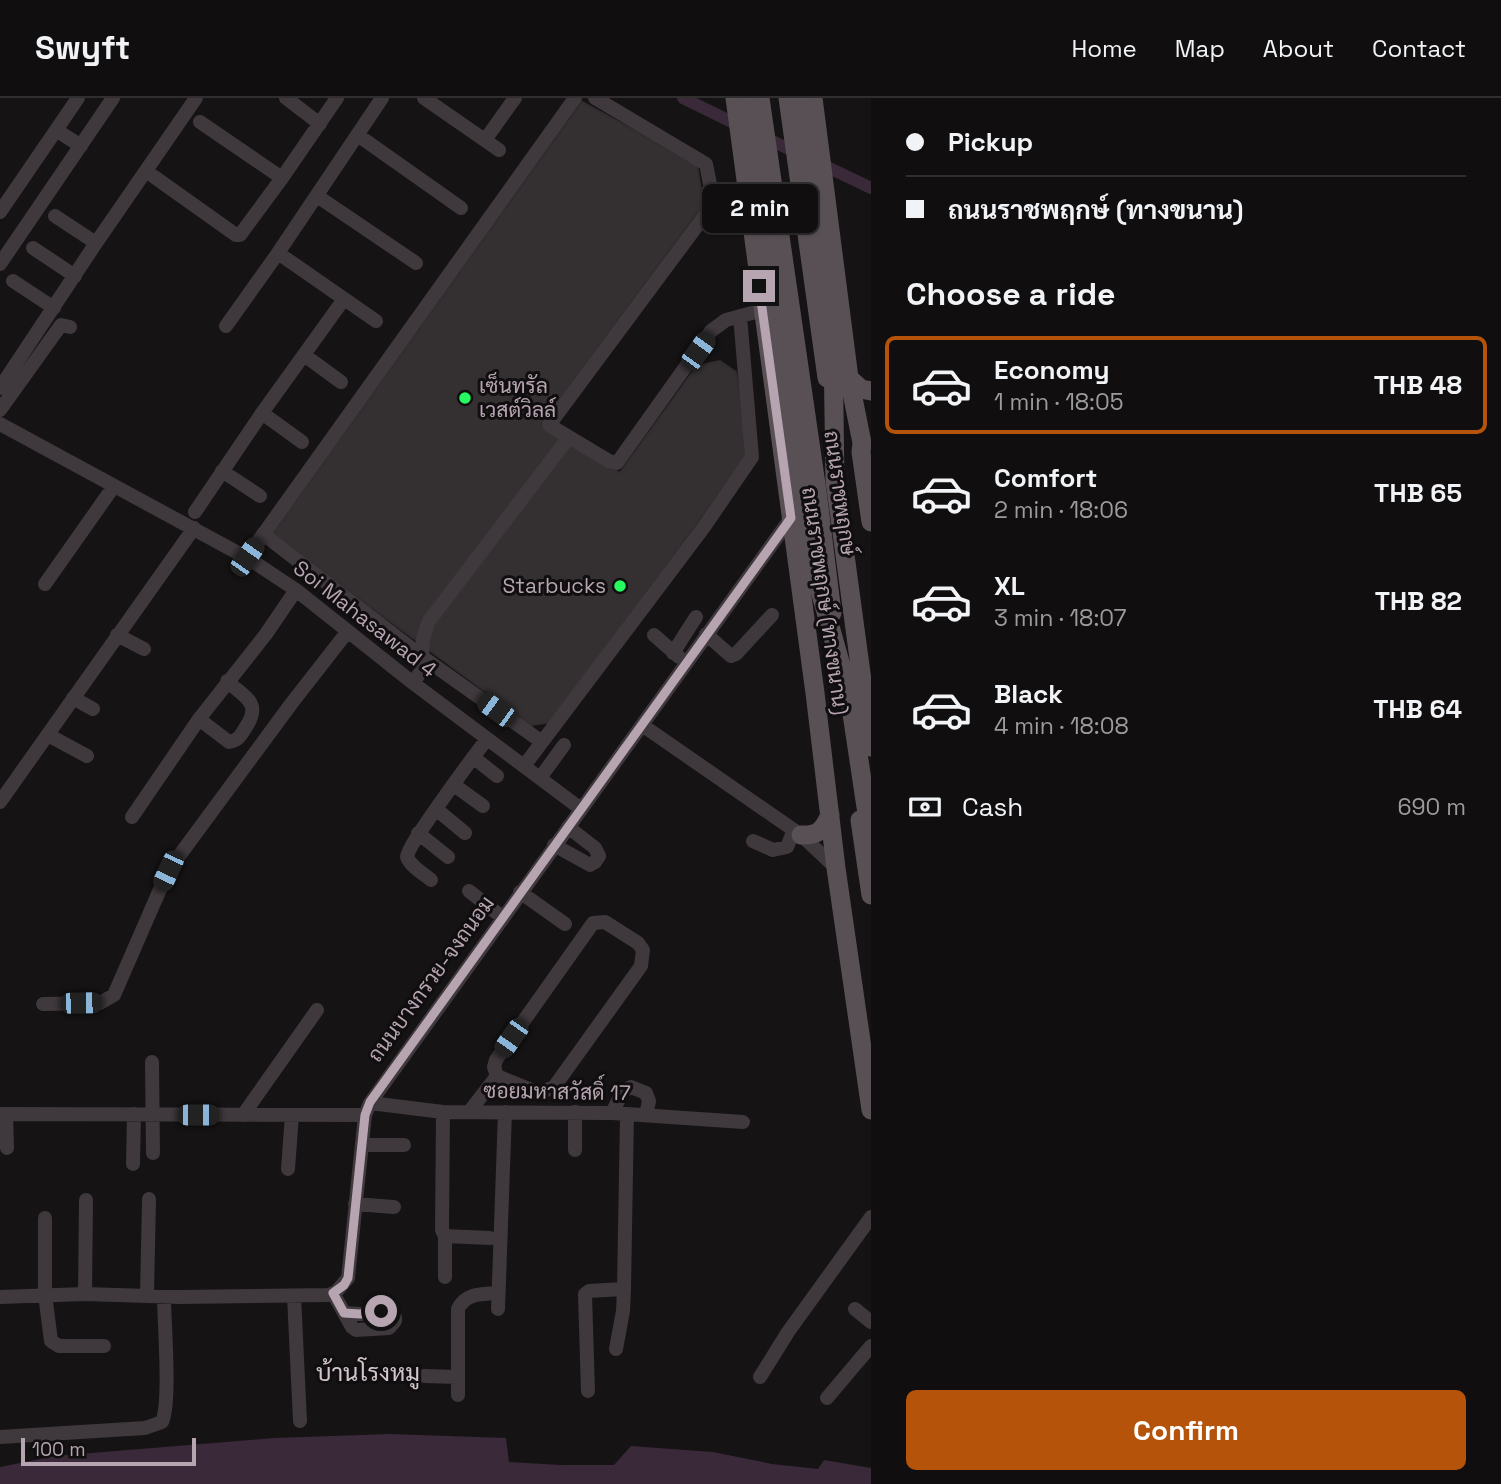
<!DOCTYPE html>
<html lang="en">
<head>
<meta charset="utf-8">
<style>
  :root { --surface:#100e0f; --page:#191718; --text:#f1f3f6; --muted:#9c9c9e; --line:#302e2f; --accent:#b45309 }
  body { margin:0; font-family:"Space Grotesk",Sarabun,sans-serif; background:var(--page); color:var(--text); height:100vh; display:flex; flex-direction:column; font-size:26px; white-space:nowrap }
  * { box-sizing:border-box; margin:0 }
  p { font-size:23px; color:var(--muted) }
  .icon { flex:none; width:38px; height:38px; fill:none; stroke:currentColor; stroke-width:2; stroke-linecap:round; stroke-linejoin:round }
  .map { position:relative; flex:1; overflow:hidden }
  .sheet { display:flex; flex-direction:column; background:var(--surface); width:630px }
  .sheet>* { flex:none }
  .hud { display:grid; align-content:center; height:154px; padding:0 35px; background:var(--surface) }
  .scale { position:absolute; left:21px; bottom:18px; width:175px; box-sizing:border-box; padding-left:7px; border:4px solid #b6a4b1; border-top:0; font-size:19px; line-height:24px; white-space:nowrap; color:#b6a4b1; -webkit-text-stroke:5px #100e0f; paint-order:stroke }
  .end { position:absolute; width:32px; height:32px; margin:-16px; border:9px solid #b6a4b1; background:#111; box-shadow:0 0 0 4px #111 }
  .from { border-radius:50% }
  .bubble { position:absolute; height:49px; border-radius:10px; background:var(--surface); box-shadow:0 2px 5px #0004,0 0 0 2px var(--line); font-size:23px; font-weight:700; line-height:49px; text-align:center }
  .car { position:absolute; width:21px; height:42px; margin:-21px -10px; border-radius:9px; box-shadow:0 0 5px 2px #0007; background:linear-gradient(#222 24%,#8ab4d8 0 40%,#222 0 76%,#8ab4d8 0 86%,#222 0) }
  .hud b { display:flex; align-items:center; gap:24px; height:66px; font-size:26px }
  .hud b+b { border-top:2px solid var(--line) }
  .hud i { width:18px; height:18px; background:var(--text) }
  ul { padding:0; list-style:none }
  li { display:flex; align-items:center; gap:21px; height:98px; margin:0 14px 10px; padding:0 21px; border:4px solid transparent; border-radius:10px }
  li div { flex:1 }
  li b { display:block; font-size:26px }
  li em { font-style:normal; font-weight:700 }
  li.selected { border-color:var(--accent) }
  li>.icon { width:63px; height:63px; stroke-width:1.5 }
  h2 { padding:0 35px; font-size:32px; line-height:84px }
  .pay { display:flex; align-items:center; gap:18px; height:77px; padding:0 35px; font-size:26px }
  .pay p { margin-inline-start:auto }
  .button { display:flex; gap:14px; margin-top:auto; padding:14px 35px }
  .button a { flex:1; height:80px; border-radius:10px; background:var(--accent); color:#fff; font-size:28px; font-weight:700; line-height:80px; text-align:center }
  header { display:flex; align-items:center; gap:42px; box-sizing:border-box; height:98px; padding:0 35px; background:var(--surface); border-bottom:2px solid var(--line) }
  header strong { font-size:33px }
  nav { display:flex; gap:38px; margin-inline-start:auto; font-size:24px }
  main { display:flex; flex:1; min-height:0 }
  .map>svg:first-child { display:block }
  .water { fill:#392939 }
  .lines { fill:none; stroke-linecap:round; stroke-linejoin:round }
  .canal { stroke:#392939; stroke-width:12 }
  .building { fill:#343032; stroke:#312d2f; stroke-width:2 }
  .minor { stroke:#3f383d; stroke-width:14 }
  .major { stroke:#595056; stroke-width:19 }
  .major-bridge { stroke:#595056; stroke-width:19 }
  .route { stroke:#b6a4b1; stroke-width:9 }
  .poi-dot { fill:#27f960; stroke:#100e0f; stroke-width:2.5 }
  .labels { text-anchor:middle; stroke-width:6; stroke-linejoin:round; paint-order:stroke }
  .poi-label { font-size:21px; fill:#b6a4b1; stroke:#100e0f; text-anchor:start }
  .street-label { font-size:21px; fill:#b6a4b1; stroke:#100e0f }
  .quarter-label { font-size:24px; fill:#d2c5ce; stroke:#100e0f }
</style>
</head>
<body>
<header>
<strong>Swyft</strong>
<nav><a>Home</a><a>Map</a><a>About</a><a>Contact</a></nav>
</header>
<main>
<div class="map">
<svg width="871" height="1386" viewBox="0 0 871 1386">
  <rect width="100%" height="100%" fill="#151314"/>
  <path class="water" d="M390 1336 506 1340 509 1364 561 1367H614L631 1348 713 1354 772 1366 818 1371 824 1362 871 1370V1386H0V1369L55 1358 274 1340Z"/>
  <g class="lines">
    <path class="canal" d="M683 0 742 29
      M762 38 799 56
      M819 65 871 90"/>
  </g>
  <path class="building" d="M582 4 697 67 703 106 541 327 620 375 697 268 720 263 736 274 748 355 552 624 531 627 272 436Z"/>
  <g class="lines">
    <path class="minor" d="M286 0 320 26
      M424 0 499 52
      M595 0 706 66 711 91V109L549 327 609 363 617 365 711 233 726 222 763 212
      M200 24 282 80
      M56 32 81 48
      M359 38 461 110
      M485 42 515 0
      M153 78 236 137H240L282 80 337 0
      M317 98 416 165
      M0 114 78 0
      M96 145 196 0
      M33 150 75 178
      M278 155 376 223
      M0 166 113 0
      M13 183 54 210
      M226 228 278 155 382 0
      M304 257 341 284
      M0 290 96 145 55 118
      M0 312 61 227 70 229
      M262 315 302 344
      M0 326 251 462 296 492 413 585 581 711
      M222 373 260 398
      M195 414 262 315 344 201
      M263 436 423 559
      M247 459 575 0
      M45 486 114 388
      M706 536 731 558 736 556 772 517
      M117 537 144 551
      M654 537 679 559
      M673 555 696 519
      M428 563 542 644
      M413 585 428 563 423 559C421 545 424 536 429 523L569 339
      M73 600 93 611
      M199 621 229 644C239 642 241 637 246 629 262 604 245 600 227 583
      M642 627 801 737 836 770
      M48 637 87 658
      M473 659 497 678
      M524 668 704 429 752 359 740 218
      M540 680 564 647
      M454 687 483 708
      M0 704 194 430
      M436 711 465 735
      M132 719 199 621 266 536 296 492
      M418 735 448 759
      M753 743 773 752 787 749 794 732
      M554 747 590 767 595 764 599 758 595 750 568 729
      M431 782C424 776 410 768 407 759 405 750 477 654 487 641
      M469 793 502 819
      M520 794 565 826
      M43 906 100 905 114 897 168 773 291 606 348 533
      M152 964 153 1055
      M370 1005 443 1014 612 1015 743 1024
      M443 1014 442 1132 445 1138 490 1140
      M469 1014 497 978 539 995 554 989 641 868 643 852 638 845 605 824 593 825 496 962 494 969 497 978
      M575 1014V1052
      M612 1015 623 993 631 989 646 995 649 1003 646 1017
      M0 1016 365 1017
      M6 1016 7 1050
      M243 1017 317 912
      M362 1047H404
      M133 1066 134 1016
      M288 1071 292 1017
      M355 1106 394 1109
      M45 1120V1196L51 1243 59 1248H104
      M445 1179V1138
      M333 1195 352 1229 356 1232 389 1230 395 1223V1219L387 1213 361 1216 344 1215
      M85 1196 86 1102
      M147 1198 149 1101
      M294 1198 300 1323
      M0 1199 85 1196 180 1199 328 1197 336 1194 348 1180 365 1017 370 1005 791 420
      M498 1211 505 1014
      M855 1211 871 1224
      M616 1251 623 1213 624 1191
      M424 1278 458 1279
      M760 1279 788 1234 871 1119
      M588 1293 585 1196 589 1193 624 1191 627 1016
      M458 1297V1211C465 1195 482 1196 498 1195
      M827 1300 871 1248
      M0 1339 145 1330 162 1324C171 1304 164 1225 164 1199"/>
    <path class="major" d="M735 0 815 595 836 770 871 1012
      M760 0 817 393 832 515
      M788 0 827 280
      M813 0 849 280 862 345 861 354 871 424
      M849 280 861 291 871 293
      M860 722 871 797
      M801 737C818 738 823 732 830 717"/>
    <path class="major-bridge" d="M748 0 806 443 849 596 871 742
      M800 0 833 248 835 383 871 649"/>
  </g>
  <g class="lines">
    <path class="route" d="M381 1213 360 1216 344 1215 333 1195 344 1187 348 1180 365 1017 370 1004 791 420 759 188"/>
  </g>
  <g class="poi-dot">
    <circle cx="465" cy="300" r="7"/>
    <circle cx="620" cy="488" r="7"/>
  </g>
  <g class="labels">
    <g class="poi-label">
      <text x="479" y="295">เซ็นทรัล<tspan x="479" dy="24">เวสต์วิลล์</tspan></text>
      <text x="606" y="495" text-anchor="end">Starbucks</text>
    </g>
    <g class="street-label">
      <text transform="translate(840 395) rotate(82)" y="7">ถนนราชพฤกษ์</text>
      <text transform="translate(825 503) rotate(82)" y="7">ถนนราชพฤกษ์ (ทางขนาน)</text>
      <text transform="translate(365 521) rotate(38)" y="7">Soi Mahasawad 4</text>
      <text transform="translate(431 881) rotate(-54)" y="7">ถนนบางกรวย-จงถนอม</text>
      <text transform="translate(557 994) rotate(1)" y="7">ซอยมหาสวัสดิ์ 17</text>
    </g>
    <g class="quarter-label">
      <text x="368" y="1283">บ้านโรงหมู</text>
    </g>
  </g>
</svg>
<div class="scale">100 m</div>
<i class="end from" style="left:381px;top:1213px"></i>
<i class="end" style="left:759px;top:188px"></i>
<div class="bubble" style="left:702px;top:86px;width:116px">2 min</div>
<i class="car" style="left:698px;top:253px;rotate:36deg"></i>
<i class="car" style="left:247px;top:459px;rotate:35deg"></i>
<i class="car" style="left:496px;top:612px;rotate:306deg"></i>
<i class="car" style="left:168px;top:773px;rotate:205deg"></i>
<i class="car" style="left:81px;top:905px;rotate:89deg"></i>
<i class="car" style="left:511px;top:940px;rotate:215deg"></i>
<i class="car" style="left:198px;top:1017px;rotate:90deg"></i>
</div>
<section class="sheet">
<div class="hud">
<b><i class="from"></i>Pickup</b>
<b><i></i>ถนนราชพฤกษ์ (ทางขนาน)</b>
</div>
<h2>Choose a ride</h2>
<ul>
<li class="selected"><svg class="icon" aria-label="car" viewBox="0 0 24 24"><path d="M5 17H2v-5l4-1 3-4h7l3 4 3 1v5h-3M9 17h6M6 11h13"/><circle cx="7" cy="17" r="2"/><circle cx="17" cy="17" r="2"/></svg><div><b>Economy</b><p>1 min · 18:05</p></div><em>THB 48</em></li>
<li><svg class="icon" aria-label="car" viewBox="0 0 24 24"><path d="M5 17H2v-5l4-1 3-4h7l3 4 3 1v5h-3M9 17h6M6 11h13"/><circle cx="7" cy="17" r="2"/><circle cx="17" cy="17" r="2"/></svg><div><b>Comfort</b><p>2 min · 18:06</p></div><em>THB 65</em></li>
<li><svg class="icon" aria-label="car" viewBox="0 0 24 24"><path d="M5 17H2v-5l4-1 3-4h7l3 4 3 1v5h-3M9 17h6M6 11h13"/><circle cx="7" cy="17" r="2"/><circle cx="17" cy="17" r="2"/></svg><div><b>XL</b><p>3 min · 18:07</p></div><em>THB 82</em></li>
<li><svg class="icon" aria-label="car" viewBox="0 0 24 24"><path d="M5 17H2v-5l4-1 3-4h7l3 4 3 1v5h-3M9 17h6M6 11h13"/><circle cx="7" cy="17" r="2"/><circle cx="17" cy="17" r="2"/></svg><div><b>Black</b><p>4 min · 18:08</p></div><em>THB 64</em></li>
</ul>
<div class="pay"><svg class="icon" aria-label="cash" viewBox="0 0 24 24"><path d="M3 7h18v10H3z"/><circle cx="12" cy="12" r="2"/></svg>Cash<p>690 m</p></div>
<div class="button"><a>Confirm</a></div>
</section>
</main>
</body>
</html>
